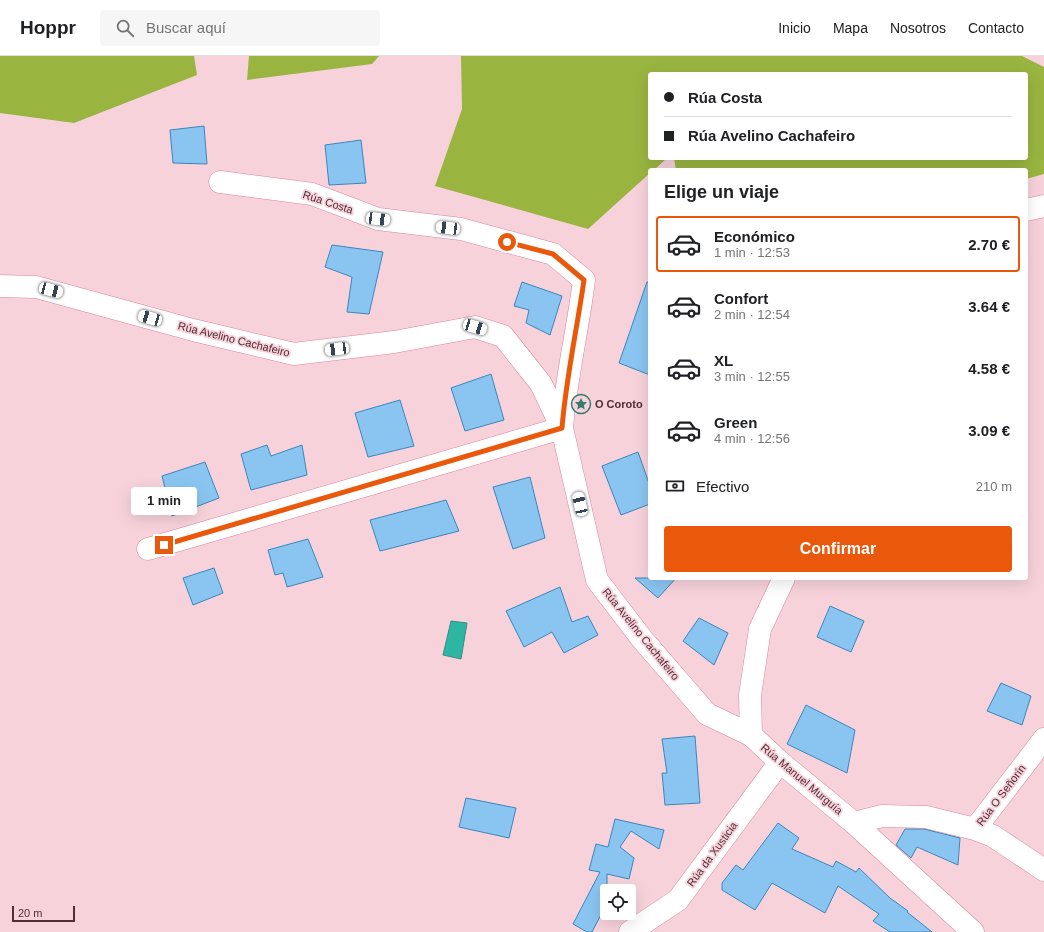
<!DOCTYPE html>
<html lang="es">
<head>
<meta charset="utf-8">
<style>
  :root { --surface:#fff; --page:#f6f6f6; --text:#202124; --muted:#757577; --line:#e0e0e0; --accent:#ea580c }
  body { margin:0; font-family:Arial,sans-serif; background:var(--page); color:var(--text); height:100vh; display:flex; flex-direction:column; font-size:15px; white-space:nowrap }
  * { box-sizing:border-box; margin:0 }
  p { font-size:13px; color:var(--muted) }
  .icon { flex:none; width:22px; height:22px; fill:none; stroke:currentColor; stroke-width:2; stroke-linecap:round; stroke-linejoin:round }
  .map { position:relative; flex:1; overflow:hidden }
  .side { position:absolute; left:648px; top:112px; width:380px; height:412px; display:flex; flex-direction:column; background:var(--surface); border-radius:4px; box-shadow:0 4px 16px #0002 }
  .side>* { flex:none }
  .guide { position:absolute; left:648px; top:16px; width:380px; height:88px; border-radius:4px; box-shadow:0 4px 16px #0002; display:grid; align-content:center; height:88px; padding:0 16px; background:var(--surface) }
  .tools { position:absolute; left:600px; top:828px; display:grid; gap:8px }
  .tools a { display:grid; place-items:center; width:36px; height:36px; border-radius:4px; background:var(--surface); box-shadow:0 4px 16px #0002; font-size:20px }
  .scale { position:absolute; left:12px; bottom:10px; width:63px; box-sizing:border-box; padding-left:4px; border:2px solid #512d37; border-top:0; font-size:11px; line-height:14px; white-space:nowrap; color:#512d37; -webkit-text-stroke:3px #f7d2db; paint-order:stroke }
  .end { position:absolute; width:18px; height:18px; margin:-9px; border:5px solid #ea580c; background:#fff; box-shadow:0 0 0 2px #fff }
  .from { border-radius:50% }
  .bubble { position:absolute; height:28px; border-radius:4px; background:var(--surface); box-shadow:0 4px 16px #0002; font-size:13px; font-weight:700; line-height:28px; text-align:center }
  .car { position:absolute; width:12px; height:24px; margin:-12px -6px; border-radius:5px; box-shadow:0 0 3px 1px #0007; background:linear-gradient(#fff 24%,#345 0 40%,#fff 0 76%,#345 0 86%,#fff 0) }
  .guide b { display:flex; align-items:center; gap:14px; height:38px; font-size:15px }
  .guide b+b { border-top:1px solid var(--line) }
  .guide i { width:10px; height:10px; background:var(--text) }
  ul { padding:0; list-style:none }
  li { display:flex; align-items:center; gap:12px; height:56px; margin:0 8px 6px; padding:0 8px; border:2px solid transparent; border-radius:4px }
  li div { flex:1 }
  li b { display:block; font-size:15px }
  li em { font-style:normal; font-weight:700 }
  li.active { border-color:var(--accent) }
  li>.icon { width:36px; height:36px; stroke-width:1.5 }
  h2 { padding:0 16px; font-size:18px; line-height:48px }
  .pay { display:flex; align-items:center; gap:10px; height:44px; padding:0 16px; font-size:15px }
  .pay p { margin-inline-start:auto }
  .button { display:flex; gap:8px; margin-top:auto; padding:8px 16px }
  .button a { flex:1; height:46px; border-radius:4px; background:var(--accent); color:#fff; font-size:16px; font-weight:700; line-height:46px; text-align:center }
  header { display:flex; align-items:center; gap:24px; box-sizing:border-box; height:56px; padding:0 20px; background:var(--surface); border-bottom:1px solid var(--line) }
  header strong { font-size:19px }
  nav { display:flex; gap:22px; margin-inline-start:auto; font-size:14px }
  .search { width:280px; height:36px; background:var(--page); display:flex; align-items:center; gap:10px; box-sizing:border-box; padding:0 14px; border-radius:4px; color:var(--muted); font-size:15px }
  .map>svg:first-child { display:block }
  .forest { fill:#99b540 }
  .water { fill:#2db6a4; stroke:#388d83 }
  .building { fill:#8ac5f1; stroke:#3987bb }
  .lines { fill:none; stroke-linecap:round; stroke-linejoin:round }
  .street-casing { stroke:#db849e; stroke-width:23 }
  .street { stroke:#fff; stroke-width:22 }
  .route { stroke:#ea580c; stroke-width:5 }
  .labels { text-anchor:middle; stroke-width:3.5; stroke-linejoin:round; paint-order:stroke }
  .street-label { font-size:11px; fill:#512d37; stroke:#f7d2db }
  .poi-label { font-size:11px; font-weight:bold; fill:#512d37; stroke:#f7d2db; text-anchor:start }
</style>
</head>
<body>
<header>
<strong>Hoppr</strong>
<div class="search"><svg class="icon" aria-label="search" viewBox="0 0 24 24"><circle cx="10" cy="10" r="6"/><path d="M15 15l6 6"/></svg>Buscar aquí</div>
<nav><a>Inicio</a><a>Mapa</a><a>Nosotros</a><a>Contacto</a></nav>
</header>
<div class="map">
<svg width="1044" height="876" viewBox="0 0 1044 876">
  <rect width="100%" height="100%" fill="#f7d2db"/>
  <path class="forest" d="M0 0H194L197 19 74 67 0 57Z
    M249 0H379L372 8 247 24Z
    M461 0H1022L1044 11V118L1026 123V114H676L674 102H1026V18H650V102H667L654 114H650V117L588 173 435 130 462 53Z"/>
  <path class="water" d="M451 565 467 567 461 603 443 599Z"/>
  <path class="building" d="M204 70 207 108 173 107 170 74Z
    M361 84 366 127 329 129 325 89Z
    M332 189 383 196 369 258 347 256 352 221 325 211Z
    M522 226 562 240 550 279 526 267 529 254 514 250Z
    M647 226H650V319L619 307Z
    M491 318 504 364 465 375 451 332Z
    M400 344 414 390 368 401 355 357Z
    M267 389 271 400 302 389 307 419 251 434 241 398Z
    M638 396 650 430V448L621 459 602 410Z
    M205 406 219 442 172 460 162 420Z
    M530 421 545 482 513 493 493 431Z
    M446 444 459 475 380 495 370 464Z
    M308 483 323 521 287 531 283 517 275 519 268 494Z
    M214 512 223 537 193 549 183 522Z
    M635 522H676L658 542Z
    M560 531 572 566 588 560 598 579 564 597 552 576 524 591 506 555Z
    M830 550 864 565 851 596 817 581Z
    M699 562 728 577 714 609 683 585Z
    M1001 627 1031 640 1022 669 987 655Z
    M806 649 855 674 847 717 787 688Z
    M695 680 700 747 665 749 662 717H667L662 683Z
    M466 742 516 752 509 782 459 771Z
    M615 763 664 774 659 793 631 775 620 791 634 802 629 823 607 818V847L592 876H587L573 868 600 816 589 814 596 788 608 791Z
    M778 767 799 782 792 793 833 811 836 805 856 816 859 812 890 842 908 855 907 856 932 876H890L873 865 879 858 838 830 825 857 772 827 755 854 722 834V827L736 809 743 814Z
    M905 773H924L960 782 958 809 917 791 911 802 896 789Z"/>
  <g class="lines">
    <defs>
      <path id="street" d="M1026 154 1044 150
        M0 230 36 231 193 274 294 298 394 286 475 271 503 280 541 328 562 372 597 524 642 583 707 658 751 679
        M148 493 562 372C566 322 578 273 584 224L553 198 461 173 378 163 312 138 220 126
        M784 522 760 573 750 639 751 679 780 706 854 767 973 876
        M854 767 882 760 926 761 975 773 1044 683
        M975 773 993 780 1044 814
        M630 876 678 844 780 706"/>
    </defs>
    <use href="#street" class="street-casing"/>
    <use href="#street" class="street"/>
  </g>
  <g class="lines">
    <path class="route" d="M164 489 562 372C566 322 577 273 584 224L553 198 507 186"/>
  </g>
  <defs>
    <symbol id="sight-ring" viewBox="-11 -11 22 22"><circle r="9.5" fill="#f7d2db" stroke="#367b70" stroke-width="1.5"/><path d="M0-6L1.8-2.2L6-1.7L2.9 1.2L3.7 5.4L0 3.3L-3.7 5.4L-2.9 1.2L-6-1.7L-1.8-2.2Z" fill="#367b70"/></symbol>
  </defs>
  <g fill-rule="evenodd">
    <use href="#sight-ring" x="570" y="337" width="22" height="22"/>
  </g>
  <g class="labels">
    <g class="street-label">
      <text transform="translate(328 146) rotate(18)" y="4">Rúa Costa</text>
      <text transform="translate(234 283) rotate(14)" y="4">Rúa Avelino Cachafeiro</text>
      <text transform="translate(641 578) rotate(51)" y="4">Rúa Avelino Cachafeiro</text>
      <text transform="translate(802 723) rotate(40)" y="4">Rúa Manuel Murguía</text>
      <text transform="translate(1001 739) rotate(-53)" y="4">Rúa O Señorín</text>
      <text transform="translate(712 798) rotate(-54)" y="4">Rúa da Xusticia</text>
    </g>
    <g class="poi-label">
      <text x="595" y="352">O Coroto</text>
    </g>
  </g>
</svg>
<div class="tools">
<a><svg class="icon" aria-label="locate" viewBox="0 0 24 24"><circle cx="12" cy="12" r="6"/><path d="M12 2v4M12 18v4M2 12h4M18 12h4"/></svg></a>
</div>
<div class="scale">20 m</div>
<i class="end from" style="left:507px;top:186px"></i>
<i class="end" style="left:164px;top:489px"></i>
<div class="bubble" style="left:131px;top:431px;width:66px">1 min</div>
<i class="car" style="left:378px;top:163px;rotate:97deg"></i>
<i class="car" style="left:448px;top:172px;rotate:277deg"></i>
<i class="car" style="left:51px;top:234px;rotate:105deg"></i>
<i class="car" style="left:150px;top:262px;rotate:286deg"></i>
<i class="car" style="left:475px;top:271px;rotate:107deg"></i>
<i class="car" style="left:337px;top:293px;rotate:263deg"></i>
<i class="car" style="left:580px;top:448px;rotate:347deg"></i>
<div class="guide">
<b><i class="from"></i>Rúa Costa</b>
<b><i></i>Rúa Avelino Cachafeiro</b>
</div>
<section class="side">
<h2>Elige un viaje</h2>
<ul>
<li class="active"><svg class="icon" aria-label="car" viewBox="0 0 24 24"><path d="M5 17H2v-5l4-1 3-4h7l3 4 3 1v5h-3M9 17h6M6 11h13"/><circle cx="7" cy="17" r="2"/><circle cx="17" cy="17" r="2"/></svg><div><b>Económico</b><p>1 min · 12:53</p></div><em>2.70 €</em></li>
<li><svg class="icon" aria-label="car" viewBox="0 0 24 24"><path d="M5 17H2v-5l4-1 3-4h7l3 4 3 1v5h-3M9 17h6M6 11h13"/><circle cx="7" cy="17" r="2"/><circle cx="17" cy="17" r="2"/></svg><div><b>Confort</b><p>2 min · 12:54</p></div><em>3.64 €</em></li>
<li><svg class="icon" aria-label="car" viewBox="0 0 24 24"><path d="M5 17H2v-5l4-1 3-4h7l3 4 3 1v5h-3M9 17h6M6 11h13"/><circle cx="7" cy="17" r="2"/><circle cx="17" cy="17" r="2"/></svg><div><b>XL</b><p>3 min · 12:55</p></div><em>4.58 €</em></li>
<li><svg class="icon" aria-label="car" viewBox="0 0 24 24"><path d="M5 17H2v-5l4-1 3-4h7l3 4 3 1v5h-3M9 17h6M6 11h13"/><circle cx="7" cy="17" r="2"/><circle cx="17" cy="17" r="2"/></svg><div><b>Green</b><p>4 min · 12:56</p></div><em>3.09 €</em></li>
</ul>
<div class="pay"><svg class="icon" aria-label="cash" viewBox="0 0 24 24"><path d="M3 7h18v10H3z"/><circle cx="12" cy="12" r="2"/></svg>Efectivo<p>210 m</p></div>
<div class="button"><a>Confirmar</a></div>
</section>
</div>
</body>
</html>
